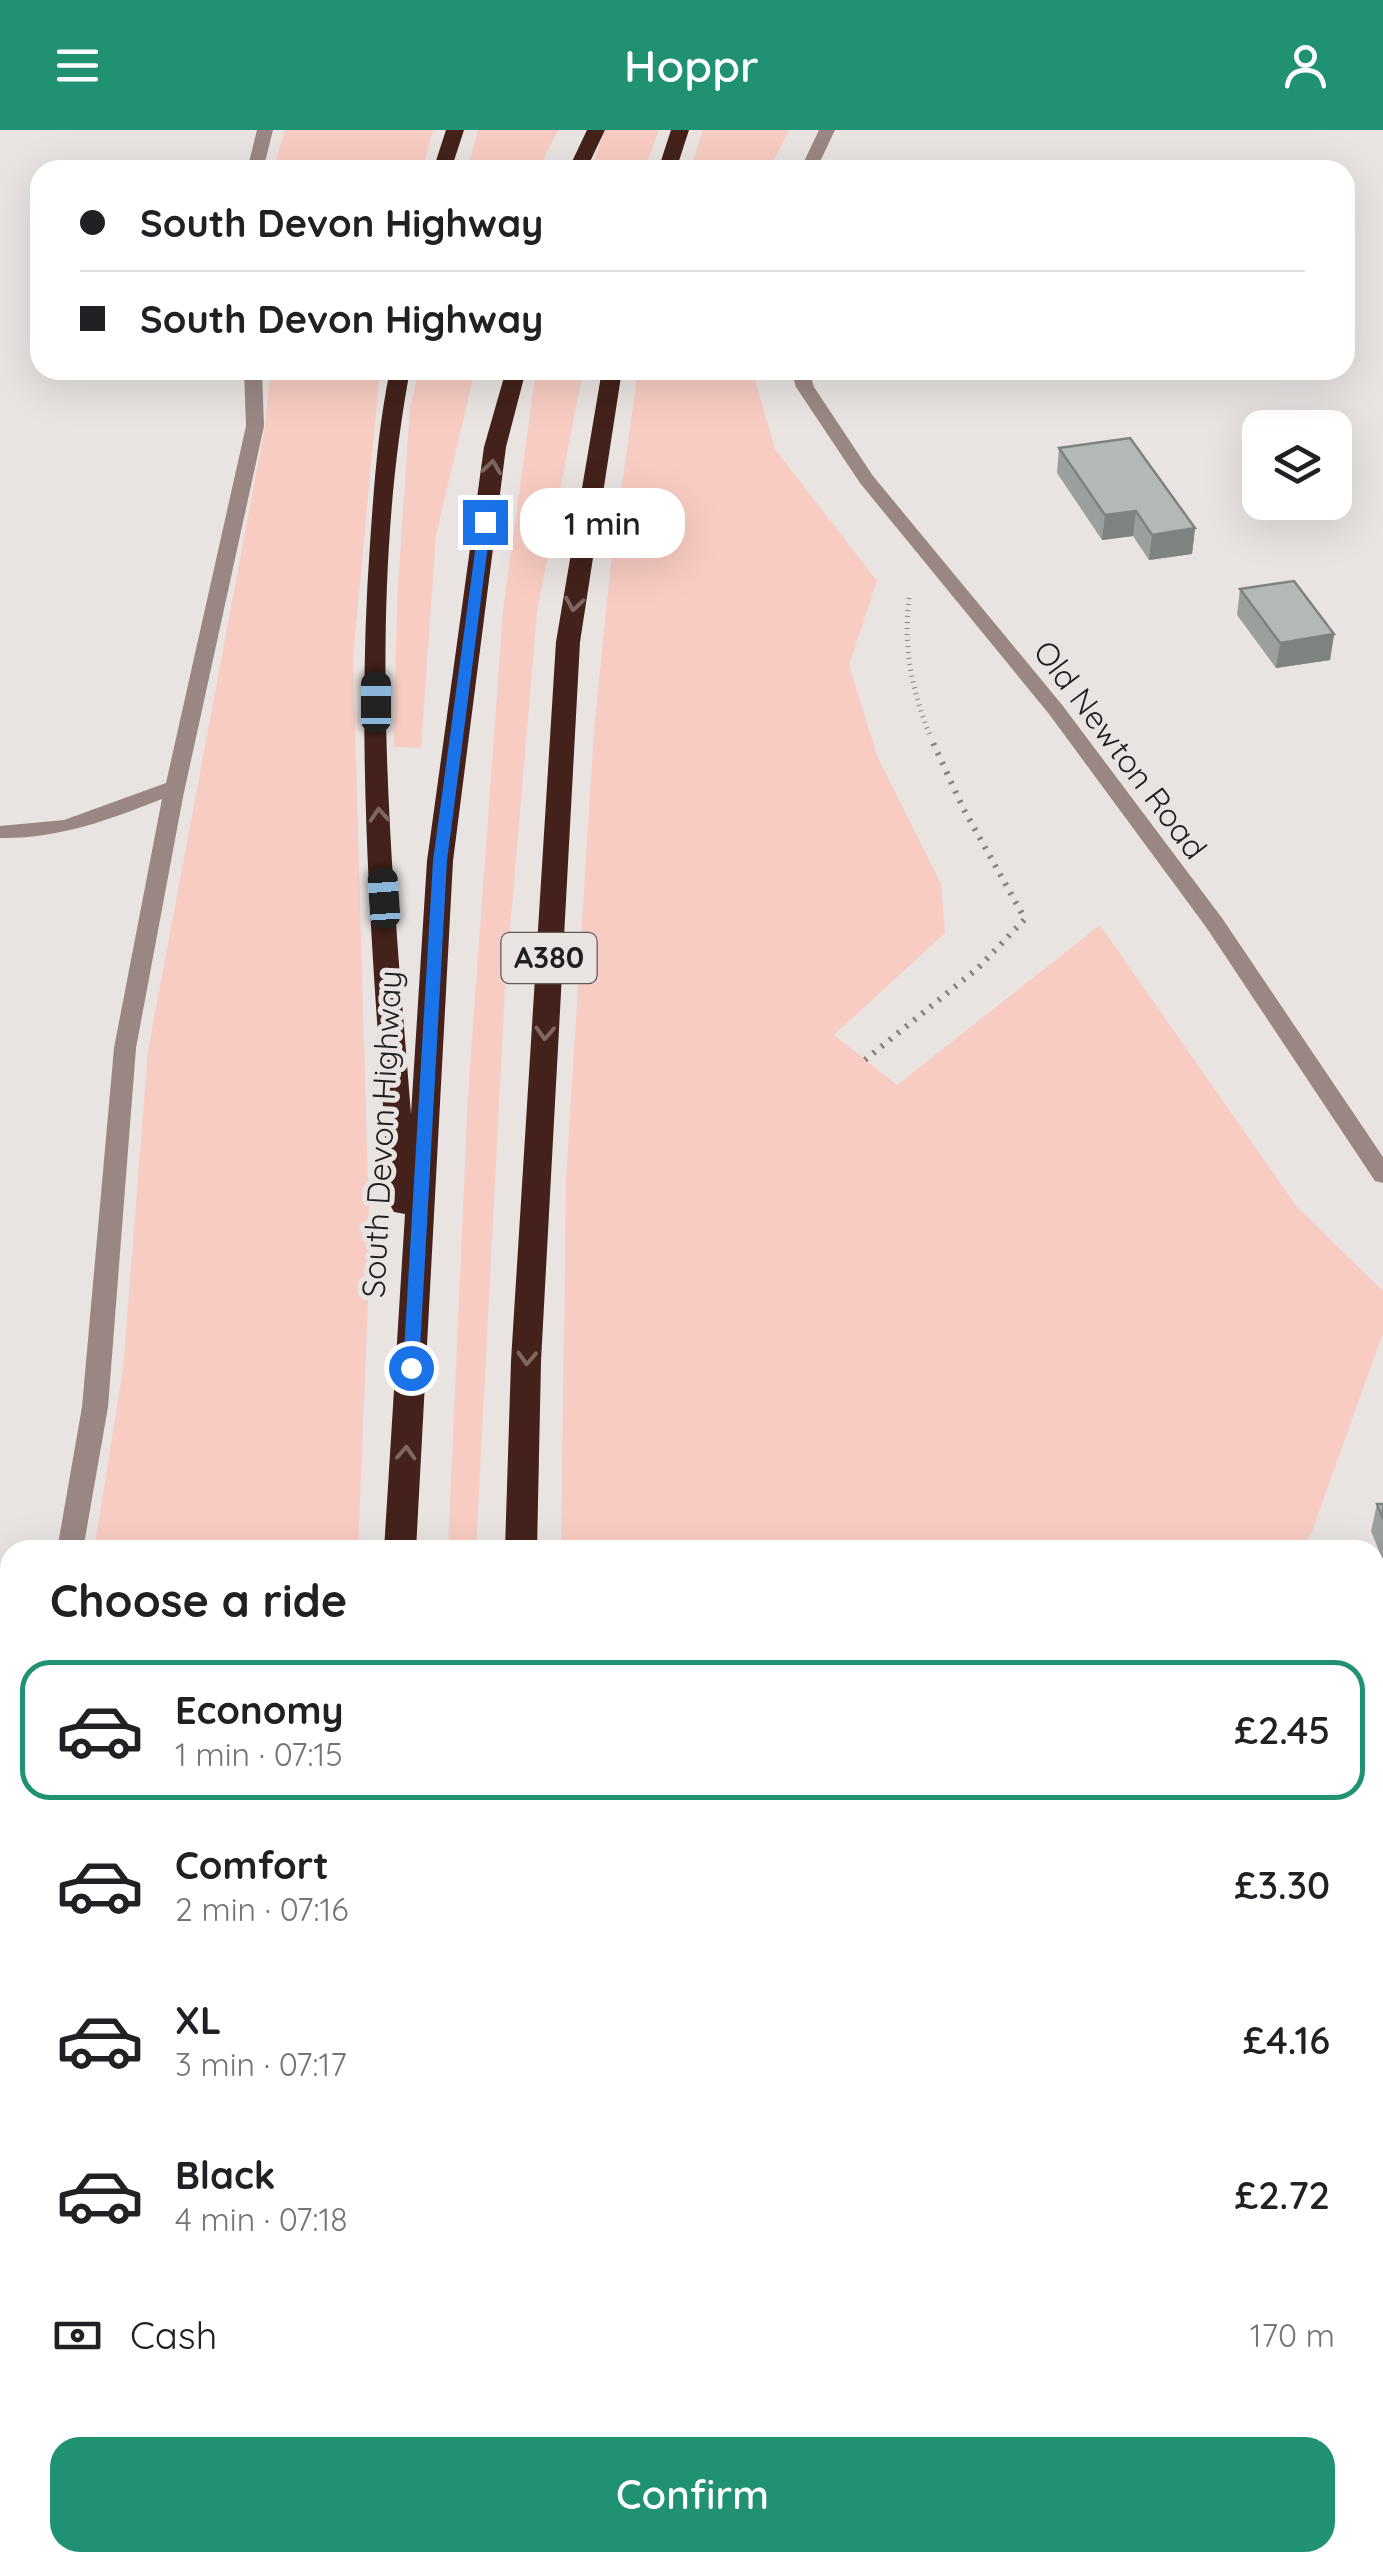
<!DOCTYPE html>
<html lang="en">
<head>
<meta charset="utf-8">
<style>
  :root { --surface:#fff; --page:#f6f6f6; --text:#202124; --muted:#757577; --line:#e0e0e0; --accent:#209173 }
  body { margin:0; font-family:Quicksand,sans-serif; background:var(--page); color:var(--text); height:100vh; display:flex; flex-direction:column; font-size:38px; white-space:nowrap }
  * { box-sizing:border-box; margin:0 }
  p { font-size:32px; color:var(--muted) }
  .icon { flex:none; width:55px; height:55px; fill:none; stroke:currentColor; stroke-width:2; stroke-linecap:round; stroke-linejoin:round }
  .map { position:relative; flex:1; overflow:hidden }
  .drawer { position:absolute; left:0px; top:1410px; width:1385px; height:1032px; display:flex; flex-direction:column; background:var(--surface); border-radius:30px 30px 0 0; box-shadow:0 10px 40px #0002 }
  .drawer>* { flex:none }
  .banner { position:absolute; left:30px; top:30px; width:1325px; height:220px; border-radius:30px; box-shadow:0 10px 40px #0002; display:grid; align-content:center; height:220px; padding:0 50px; background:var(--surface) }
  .fabs { position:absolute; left:1242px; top:280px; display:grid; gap:20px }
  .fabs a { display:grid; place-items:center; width:110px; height:110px; border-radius:20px; background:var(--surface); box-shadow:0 10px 40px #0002; font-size:50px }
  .end { position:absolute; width:45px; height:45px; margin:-22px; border:12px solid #1a73e8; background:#fff; box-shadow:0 0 0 5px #fff }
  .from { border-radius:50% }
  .bubble { position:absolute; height:70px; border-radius:30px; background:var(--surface); box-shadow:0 10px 40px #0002; font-size:32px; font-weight:600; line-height:70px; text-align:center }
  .car { position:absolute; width:30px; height:60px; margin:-30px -15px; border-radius:12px; box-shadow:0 0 8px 2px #0007; background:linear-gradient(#222 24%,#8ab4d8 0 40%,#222 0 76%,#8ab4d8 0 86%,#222 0) }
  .banner b { display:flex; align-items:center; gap:35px; height:95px; font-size:38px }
  .banner b+b { border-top:2px solid var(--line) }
  .banner i { width:25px; height:25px; background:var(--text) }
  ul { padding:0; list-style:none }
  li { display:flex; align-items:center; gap:30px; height:140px; margin:0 20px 15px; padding:0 30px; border:5px solid transparent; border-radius:30px }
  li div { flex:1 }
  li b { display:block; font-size:38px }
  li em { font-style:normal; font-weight:600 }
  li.selected { border-color:var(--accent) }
  li>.icon { width:90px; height:90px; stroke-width:1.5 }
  h2 { padding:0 50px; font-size:45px; line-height:120px }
  .pay { display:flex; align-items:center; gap:25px; height:110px; padding:0 50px; font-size:38px }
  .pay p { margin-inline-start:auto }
  .button { display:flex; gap:20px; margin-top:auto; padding:20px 50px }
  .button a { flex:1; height:115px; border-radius:30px; background:var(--accent); color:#fff; font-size:40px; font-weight:600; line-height:115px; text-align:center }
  header { display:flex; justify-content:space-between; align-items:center; height:130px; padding:0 50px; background:var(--accent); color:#fff; font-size:45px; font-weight:600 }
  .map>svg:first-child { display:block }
  .green { fill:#f8ccc2 }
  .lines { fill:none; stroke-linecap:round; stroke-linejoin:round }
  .path-far1 { stroke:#888483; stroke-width:5; stroke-dasharray:1 5; stroke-linecap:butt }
  .path { stroke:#888483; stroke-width:6; stroke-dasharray:2.5 8; stroke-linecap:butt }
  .lane { fill:#9a8783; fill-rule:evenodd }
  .street { fill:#9a8783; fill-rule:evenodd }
  .highway { fill:#44221b; fill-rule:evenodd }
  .wall { fill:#9b9f9d }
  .shaded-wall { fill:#7e8280 }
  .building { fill:#b4b9b7; stroke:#7e8280; stroke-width:2.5 }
  .oneway { stroke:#7e6661 }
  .route { fill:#1a73e8 }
  .labels { text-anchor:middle; stroke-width:10; stroke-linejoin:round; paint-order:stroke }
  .shield { fill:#e9e4e2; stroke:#5c5959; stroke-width:2.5 }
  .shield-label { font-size:30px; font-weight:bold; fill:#201e1e }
  .street-label { font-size:32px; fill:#201e1e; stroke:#e9e4e2 }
</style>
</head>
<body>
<header><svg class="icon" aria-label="menu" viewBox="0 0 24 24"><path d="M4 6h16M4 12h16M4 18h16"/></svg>Hoppr<svg class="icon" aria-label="person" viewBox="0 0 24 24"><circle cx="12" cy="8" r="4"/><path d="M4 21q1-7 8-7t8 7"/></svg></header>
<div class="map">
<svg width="1383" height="2441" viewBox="0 0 1383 2441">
  <rect width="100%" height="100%" fill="#e9e4e2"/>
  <path class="green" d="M285 0H433L422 40H273Z
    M478 0H558L538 40H467Z
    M605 0H659L644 40H591Z
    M703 0H789L769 40H690Z
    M270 240H380L353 527 370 1123 358 1420H94L123 1239 148 920 265 296Z
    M419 240H475L436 406 421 618 394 617 397 470 410 277Z
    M536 240H583L537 482 505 858 476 1420H448L468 965 503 481Z
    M638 240H752L775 319 877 451 849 535 878 628 941 754 945 803 834 905 897 955 1100 795 1297 1077 1383 1161V1203L1311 1404 1296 1420H561L566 1049 594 600 610 442Z
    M10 1723V2432L315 2433V2441H0V1736Z
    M1375 1971 1383 1972V2441H550V2432H1375Z"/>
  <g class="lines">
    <path class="path-far1" d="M909 468C903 518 912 562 931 608"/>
    <path class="path" d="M865 930 978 838 1025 789 963 678 930 606"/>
    <path class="lane" d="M257 0H273L263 40H247Z
      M244 240H262L264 296 183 667 136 918 108 1277 83 1420H57L82 1277 114 918 162 669C109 690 58 709 0 708V696L64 690 166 653 246 296Z
      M10 1629V1669L0 1672V1632Z"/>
    <path class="street" d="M819 0H835L816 40H800Z
      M791 240H809L814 257 873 346 1063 576 1222 788 1383 1027V1053L1375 1051 1206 797 1049 584 860 353 796 257Z"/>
    <path class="highway" d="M446 0H464L451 40H433Z
      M587 0H605L586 40H568Z
      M671 0H689L676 40H658Z
      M390 240H410C365 479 392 743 411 984L427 731 484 317 506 240H526L506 317 453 731 416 1420H384L405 1084 394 1082 390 1075C375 855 354 634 370 414 374 356 378 297 390 240Z
      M602 240H622L580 512 541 1231 537 1420H505L511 1231 556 512Z
      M321 2432H363L362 2441H320Z
      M472 2432H514L513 2441H471Z"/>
  </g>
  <path class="wall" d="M1059 318 1195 398 1192 424 1149 430 1133 406 1102 410 1057 343Z
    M1240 459 1334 504 1330 530 1276 538 1237 485Z
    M1377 1374H1383V1431L1371 1401Z"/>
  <path class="shaded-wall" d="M1136 381 1133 406 1102 410 1105 385Z
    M1195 398 1192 424 1149 430 1152 405Z
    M1334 504 1330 530 1276 538 1280 513Z"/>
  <path class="building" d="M1130 308 1195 398 1152 405 1136 381 1105 385 1059 318Z
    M1294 451 1334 504 1280 513 1240 459Z
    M1377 1374H1383V1389Z"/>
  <defs><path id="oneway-chevron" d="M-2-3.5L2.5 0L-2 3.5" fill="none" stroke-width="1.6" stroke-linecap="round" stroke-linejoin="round" transform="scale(2.5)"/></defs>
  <g class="oneway">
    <use href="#oneway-chevron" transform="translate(492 337) rotate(-82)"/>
    <use href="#oneway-chevron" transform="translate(574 474) rotate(99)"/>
    <use href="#oneway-chevron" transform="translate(379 685) rotate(-94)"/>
    <use href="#oneway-chevron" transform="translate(545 903) rotate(93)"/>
    <use href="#oneway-chevron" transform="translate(527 1228) rotate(93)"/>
    <use href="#oneway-chevron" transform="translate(406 1323) rotate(-87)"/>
  </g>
  <path class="route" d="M485 388 491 392 447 731 419 1238 411 1244 403 1238 433 731 479 392Z"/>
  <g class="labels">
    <rect class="shield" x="501.5" y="803" width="95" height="50" rx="8"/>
    <g class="shield-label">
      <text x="549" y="838">A380</text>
    </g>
    <g class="street-label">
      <text transform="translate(1120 620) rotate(53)" y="11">Old Newton Road</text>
      <text transform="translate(382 1004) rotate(-87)" y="11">South Devon Highway</text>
    </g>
  </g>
</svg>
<div class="fabs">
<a><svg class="icon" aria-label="layers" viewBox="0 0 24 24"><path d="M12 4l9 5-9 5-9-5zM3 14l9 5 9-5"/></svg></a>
</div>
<i class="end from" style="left:411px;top:1238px"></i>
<i class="end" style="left:485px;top:392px"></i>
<div class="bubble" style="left:520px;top:358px;width:165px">1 min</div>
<i class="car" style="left:376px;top:572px;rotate:0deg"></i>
<i class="car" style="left:384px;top:768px;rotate:356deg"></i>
<div class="banner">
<b><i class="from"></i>South Devon Highway</b>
<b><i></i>South Devon Highway</b>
</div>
<section class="drawer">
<h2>Choose a ride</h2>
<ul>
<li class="selected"><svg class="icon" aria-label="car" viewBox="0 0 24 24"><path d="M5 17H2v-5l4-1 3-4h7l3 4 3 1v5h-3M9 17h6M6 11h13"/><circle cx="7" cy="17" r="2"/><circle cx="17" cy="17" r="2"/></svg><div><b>Economy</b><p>1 min · 07:15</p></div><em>£2.45</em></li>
<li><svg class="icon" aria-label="car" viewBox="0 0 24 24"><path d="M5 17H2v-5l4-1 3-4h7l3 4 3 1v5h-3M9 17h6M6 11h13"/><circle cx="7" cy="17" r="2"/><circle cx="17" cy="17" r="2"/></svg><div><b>Comfort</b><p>2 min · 07:16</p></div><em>£3.30</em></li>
<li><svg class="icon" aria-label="car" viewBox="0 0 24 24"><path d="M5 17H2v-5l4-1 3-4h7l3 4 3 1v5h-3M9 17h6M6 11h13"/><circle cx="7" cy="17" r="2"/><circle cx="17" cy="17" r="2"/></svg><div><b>XL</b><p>3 min · 07:17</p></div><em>£4.16</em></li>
<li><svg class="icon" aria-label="car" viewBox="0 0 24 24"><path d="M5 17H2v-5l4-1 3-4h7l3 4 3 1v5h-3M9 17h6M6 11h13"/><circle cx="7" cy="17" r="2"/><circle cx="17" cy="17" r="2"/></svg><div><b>Black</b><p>4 min · 07:18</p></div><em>£2.72</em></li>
</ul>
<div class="pay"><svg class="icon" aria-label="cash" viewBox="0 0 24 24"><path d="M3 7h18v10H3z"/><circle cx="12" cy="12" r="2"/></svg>Cash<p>170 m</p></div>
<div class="button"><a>Confirm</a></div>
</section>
</div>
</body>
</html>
